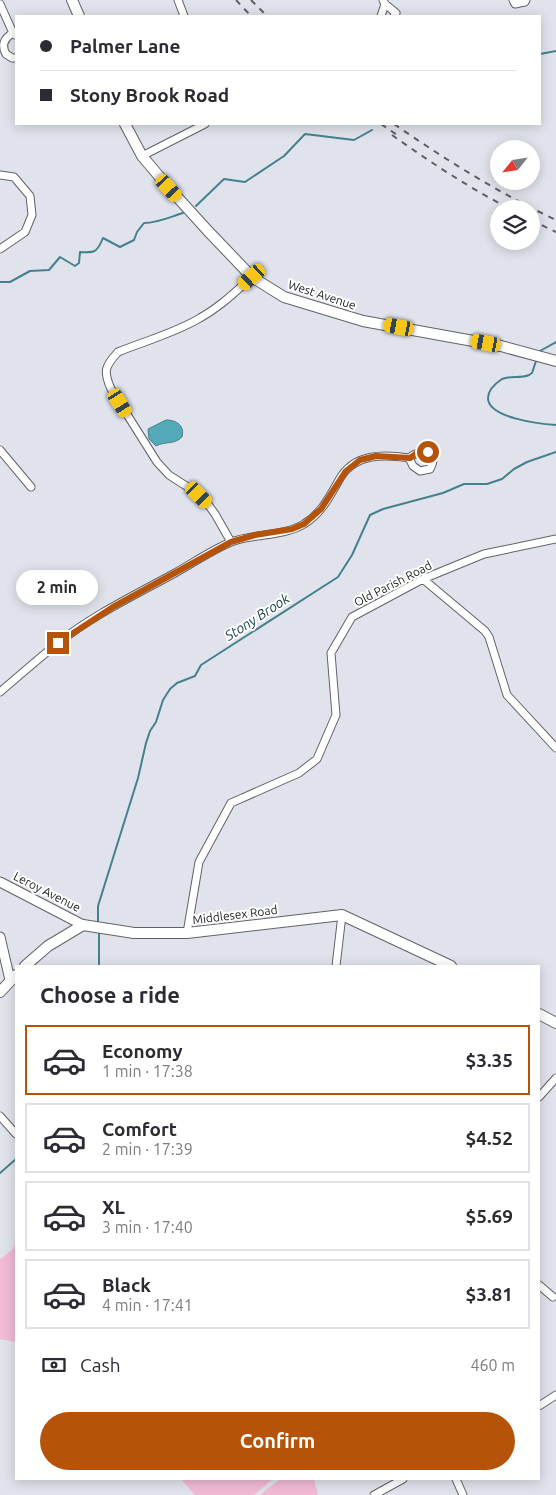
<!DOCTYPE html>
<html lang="en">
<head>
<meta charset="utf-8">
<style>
  :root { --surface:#fff; --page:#f7f7f7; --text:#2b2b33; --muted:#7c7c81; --line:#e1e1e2; --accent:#b45309 }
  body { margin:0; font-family:Ubuntu,sans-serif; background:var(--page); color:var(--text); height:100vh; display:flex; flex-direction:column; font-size:19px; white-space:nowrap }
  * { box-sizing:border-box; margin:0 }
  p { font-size:16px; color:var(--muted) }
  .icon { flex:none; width:28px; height:28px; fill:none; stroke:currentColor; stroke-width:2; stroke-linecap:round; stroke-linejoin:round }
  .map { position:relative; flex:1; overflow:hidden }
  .panel { position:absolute; left:15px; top:965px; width:525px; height:515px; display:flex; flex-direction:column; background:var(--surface); border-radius:0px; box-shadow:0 2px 12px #0003 }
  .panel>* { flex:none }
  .banner { position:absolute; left:15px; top:15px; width:526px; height:110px; border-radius:0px; box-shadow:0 2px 12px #0003; display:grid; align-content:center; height:110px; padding:0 25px; background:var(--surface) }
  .needle { width:32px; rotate:240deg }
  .controls { position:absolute; left:490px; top:140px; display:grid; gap:10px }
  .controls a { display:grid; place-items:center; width:50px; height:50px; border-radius:50%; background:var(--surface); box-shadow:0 2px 12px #0003; font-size:25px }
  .end { position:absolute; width:22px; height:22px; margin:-11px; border:6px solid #b45309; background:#fff; box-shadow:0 0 0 2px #fff }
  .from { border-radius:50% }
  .bubble { position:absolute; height:35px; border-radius:18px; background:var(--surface); box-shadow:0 2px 12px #0003; font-size:16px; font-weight:700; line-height:35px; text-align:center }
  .car { position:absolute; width:15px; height:30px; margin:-15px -8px; border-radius:6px; box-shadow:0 0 4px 1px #0007; background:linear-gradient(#f5c518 24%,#345 0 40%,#f5c518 0 76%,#345 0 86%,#f5c518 0) }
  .banner b { display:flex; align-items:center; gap:18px; height:48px; font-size:19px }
  .banner b+b { border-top:1px solid var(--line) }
  .banner i { width:12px; height:12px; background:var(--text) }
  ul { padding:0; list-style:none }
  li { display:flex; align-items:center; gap:15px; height:70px; margin:0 10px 8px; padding:0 15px; border:2px solid var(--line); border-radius:0px }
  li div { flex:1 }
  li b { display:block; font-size:19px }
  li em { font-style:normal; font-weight:700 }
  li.selected { border-color:var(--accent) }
  li>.icon { width:45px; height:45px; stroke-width:1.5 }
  h2 { padding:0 25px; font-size:22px; line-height:60px }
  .pay { display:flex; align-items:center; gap:12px; height:55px; padding:0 25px; font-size:19px }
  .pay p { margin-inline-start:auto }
  .cta { display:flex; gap:10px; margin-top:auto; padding:10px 25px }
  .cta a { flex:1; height:58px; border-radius:30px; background:var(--accent); color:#fff; font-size:20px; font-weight:700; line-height:58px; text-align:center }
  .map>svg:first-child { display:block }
  .green { fill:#f2bad5 }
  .water { fill:#54a9b8; stroke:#45818c }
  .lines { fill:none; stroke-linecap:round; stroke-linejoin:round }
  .stream { stroke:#45818c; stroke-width:2 }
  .minor-casing { stroke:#616269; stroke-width:9 }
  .tertiary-casing { stroke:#616269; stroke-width:11 }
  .secondary-casing { stroke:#616269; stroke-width:12 }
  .minor { stroke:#fff; stroke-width:7 }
  .tertiary { stroke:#fff; stroke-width:9 }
  .secondary { stroke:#fff; stroke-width:10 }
  .rail { stroke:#5e5f64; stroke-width:2; stroke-dasharray:6 6; stroke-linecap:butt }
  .route { stroke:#b45309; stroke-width:6 }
  .labels { text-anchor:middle; stroke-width:4; stroke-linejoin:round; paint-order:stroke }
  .street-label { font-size:12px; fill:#222326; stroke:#fff }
  .water-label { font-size:14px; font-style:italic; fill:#163e45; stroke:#fff }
</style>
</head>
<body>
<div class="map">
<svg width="556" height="1495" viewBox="0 0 556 1495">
  <rect width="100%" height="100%" fill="#e1e3ec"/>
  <path class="green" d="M16 1244V1342L0 1339V1259L11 1251Z
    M181 1479H273L254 1495H195Z
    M280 1479H314L318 1495H260Z"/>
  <path class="water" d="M166 420C177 420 185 426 182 437 174 445 165 441 156 446L149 439 148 429Z"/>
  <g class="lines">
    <path class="stream" d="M540 54 556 51
      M196 206 224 179 245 182 284 156 305 134 354 140 372 130
      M0 282H10L30 271 49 270 60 257 75 266 79 263 80 252C94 253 97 253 103 238L120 247 134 240 137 232 144 223C158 223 170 217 183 213
      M540 351 556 342
      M536 361 532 373 529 375C520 379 510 375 502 379 496 383 488 390 488 398 488 418 540 424 556 425
      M98 921V906L138 778 146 743 150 731 156 722 163 700 170 689 177 683 195 676 201 665 338 577 352 555 370 515 383 509 443 493 464 484H487L502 479 514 469 527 462 556 452
      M99 933V966
      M0 1173 16 1159"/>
    <defs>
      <path id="minor" d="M178 0 184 16
        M383 0 385 4 396 13 394 16
        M513 0 515 4 525 2 526 0
        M0 4 13 33 15 35
        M381 16 385 4
        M13 33C4 38 1 45 6 54L12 58H16
        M142 156 205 124
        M0 175 14 177 30 196 32 215 25 232 0 249
        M0 450 31 487
        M231 542 215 514 207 503 197 493 169 475 157 462 111 389C103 371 105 366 118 352 145 341 175 333 200 318 220 307 235 292 252 277
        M423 579 485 631 489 637 507 695 556 748
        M0 692C19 676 38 659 58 643 93 615 135 595 175 573 193 563 212 550 231 542 254 533 283 537 304 524 321 514 330 496 339 480 354 453 383 454 409 458 422 447 440 451 430 469L420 471 413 466 409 458
        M187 933 199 862 231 803 299 773 317 759 336 715 331 653 352 617 423 579 484 554 556 539
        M336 966 342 915
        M539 1097 556 1078
        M0 1116 16 1134
        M539 1285 553 1297
        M539 1406 556 1395
        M456 1479 463 1495
        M374 1495 403 1479"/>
      <path id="tertiary" d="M0 882 83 925
        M0 937 10 980"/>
      <path id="secondary" d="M72 0 79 16
        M125 124 142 156 169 188 208 231 252 277 284 297 363 321 501 346 556 361
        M25 966 48 946 83 925 134 933H187L342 915 451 966
        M0 992 16 975
        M539 1014 556 1023"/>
    </defs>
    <use href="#minor" class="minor-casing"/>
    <use href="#tertiary" class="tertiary-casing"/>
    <use href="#secondary" class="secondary-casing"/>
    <use href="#minor" class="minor"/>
    <use href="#tertiary" class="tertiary"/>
    <use href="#secondary" class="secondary"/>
    <path class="rail" d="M236 0 251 16
      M251 0 267 16
      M381 124 400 137
      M394 124C446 160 499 193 556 220
      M392 135C430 162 468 187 510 209
      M531 220 556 232"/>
  </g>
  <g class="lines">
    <path class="route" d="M58 643 113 607 231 542 255 535 292 529 304 524 321 509 346 471 360 460 376 456 410 458 417 453 428 452"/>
  </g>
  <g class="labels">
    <g class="street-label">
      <text transform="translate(322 295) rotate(18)" y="4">West Avenue</text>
      <text transform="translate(393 584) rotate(-27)" y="4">Old Parish Road</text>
      <text transform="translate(47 892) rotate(27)" y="4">Leroy Avenue</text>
      <text transform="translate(235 915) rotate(-7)" y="4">Middlesex Road</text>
    </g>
    <g class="water-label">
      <text transform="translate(257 617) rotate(-33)" y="5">Stony Brook</text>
    </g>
  </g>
</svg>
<div class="controls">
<a><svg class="needle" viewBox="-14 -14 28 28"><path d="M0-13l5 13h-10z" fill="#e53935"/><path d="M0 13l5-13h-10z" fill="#7c7c81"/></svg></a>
<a><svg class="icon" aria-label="layers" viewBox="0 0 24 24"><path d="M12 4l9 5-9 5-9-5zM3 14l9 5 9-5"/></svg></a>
</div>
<i class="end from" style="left:428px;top:452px"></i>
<i class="end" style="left:58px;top:643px"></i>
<div class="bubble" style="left:16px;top:570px;width:82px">2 min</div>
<i class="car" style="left:169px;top:188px;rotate:138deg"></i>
<i class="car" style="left:252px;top:277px;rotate:228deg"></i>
<i class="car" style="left:399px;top:327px;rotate:280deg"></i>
<i class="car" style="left:486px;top:343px;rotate:280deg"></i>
<i class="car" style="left:120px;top:403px;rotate:148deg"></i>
<i class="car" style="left:199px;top:495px;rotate:135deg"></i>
<div class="banner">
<b><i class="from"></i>Palmer Lane</b>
<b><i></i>Stony Brook Road</b>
</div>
<section class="panel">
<h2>Choose a ride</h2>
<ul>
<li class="selected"><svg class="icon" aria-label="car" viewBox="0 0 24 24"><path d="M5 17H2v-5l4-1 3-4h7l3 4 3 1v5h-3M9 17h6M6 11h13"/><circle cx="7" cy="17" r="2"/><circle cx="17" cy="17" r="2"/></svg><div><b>Economy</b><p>1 min · 17:38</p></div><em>$3.35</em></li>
<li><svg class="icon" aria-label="car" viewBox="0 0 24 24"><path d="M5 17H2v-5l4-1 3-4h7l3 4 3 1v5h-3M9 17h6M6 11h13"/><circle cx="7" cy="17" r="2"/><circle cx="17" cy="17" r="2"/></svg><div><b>Comfort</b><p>2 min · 17:39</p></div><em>$4.52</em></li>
<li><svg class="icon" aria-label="car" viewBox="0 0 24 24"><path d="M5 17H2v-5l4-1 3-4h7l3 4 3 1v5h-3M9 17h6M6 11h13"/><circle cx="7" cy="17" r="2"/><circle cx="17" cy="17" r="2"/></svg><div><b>XL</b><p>3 min · 17:40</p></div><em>$5.69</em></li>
<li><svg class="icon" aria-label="car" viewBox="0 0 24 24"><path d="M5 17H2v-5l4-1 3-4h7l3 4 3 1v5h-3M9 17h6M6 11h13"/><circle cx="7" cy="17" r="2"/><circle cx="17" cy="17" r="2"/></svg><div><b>Black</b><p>4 min · 17:41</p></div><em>$3.81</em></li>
</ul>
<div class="pay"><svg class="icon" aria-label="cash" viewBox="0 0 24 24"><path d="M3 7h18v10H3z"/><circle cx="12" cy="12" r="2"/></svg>Cash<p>460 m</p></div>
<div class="cta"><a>Confirm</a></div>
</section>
</div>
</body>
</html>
